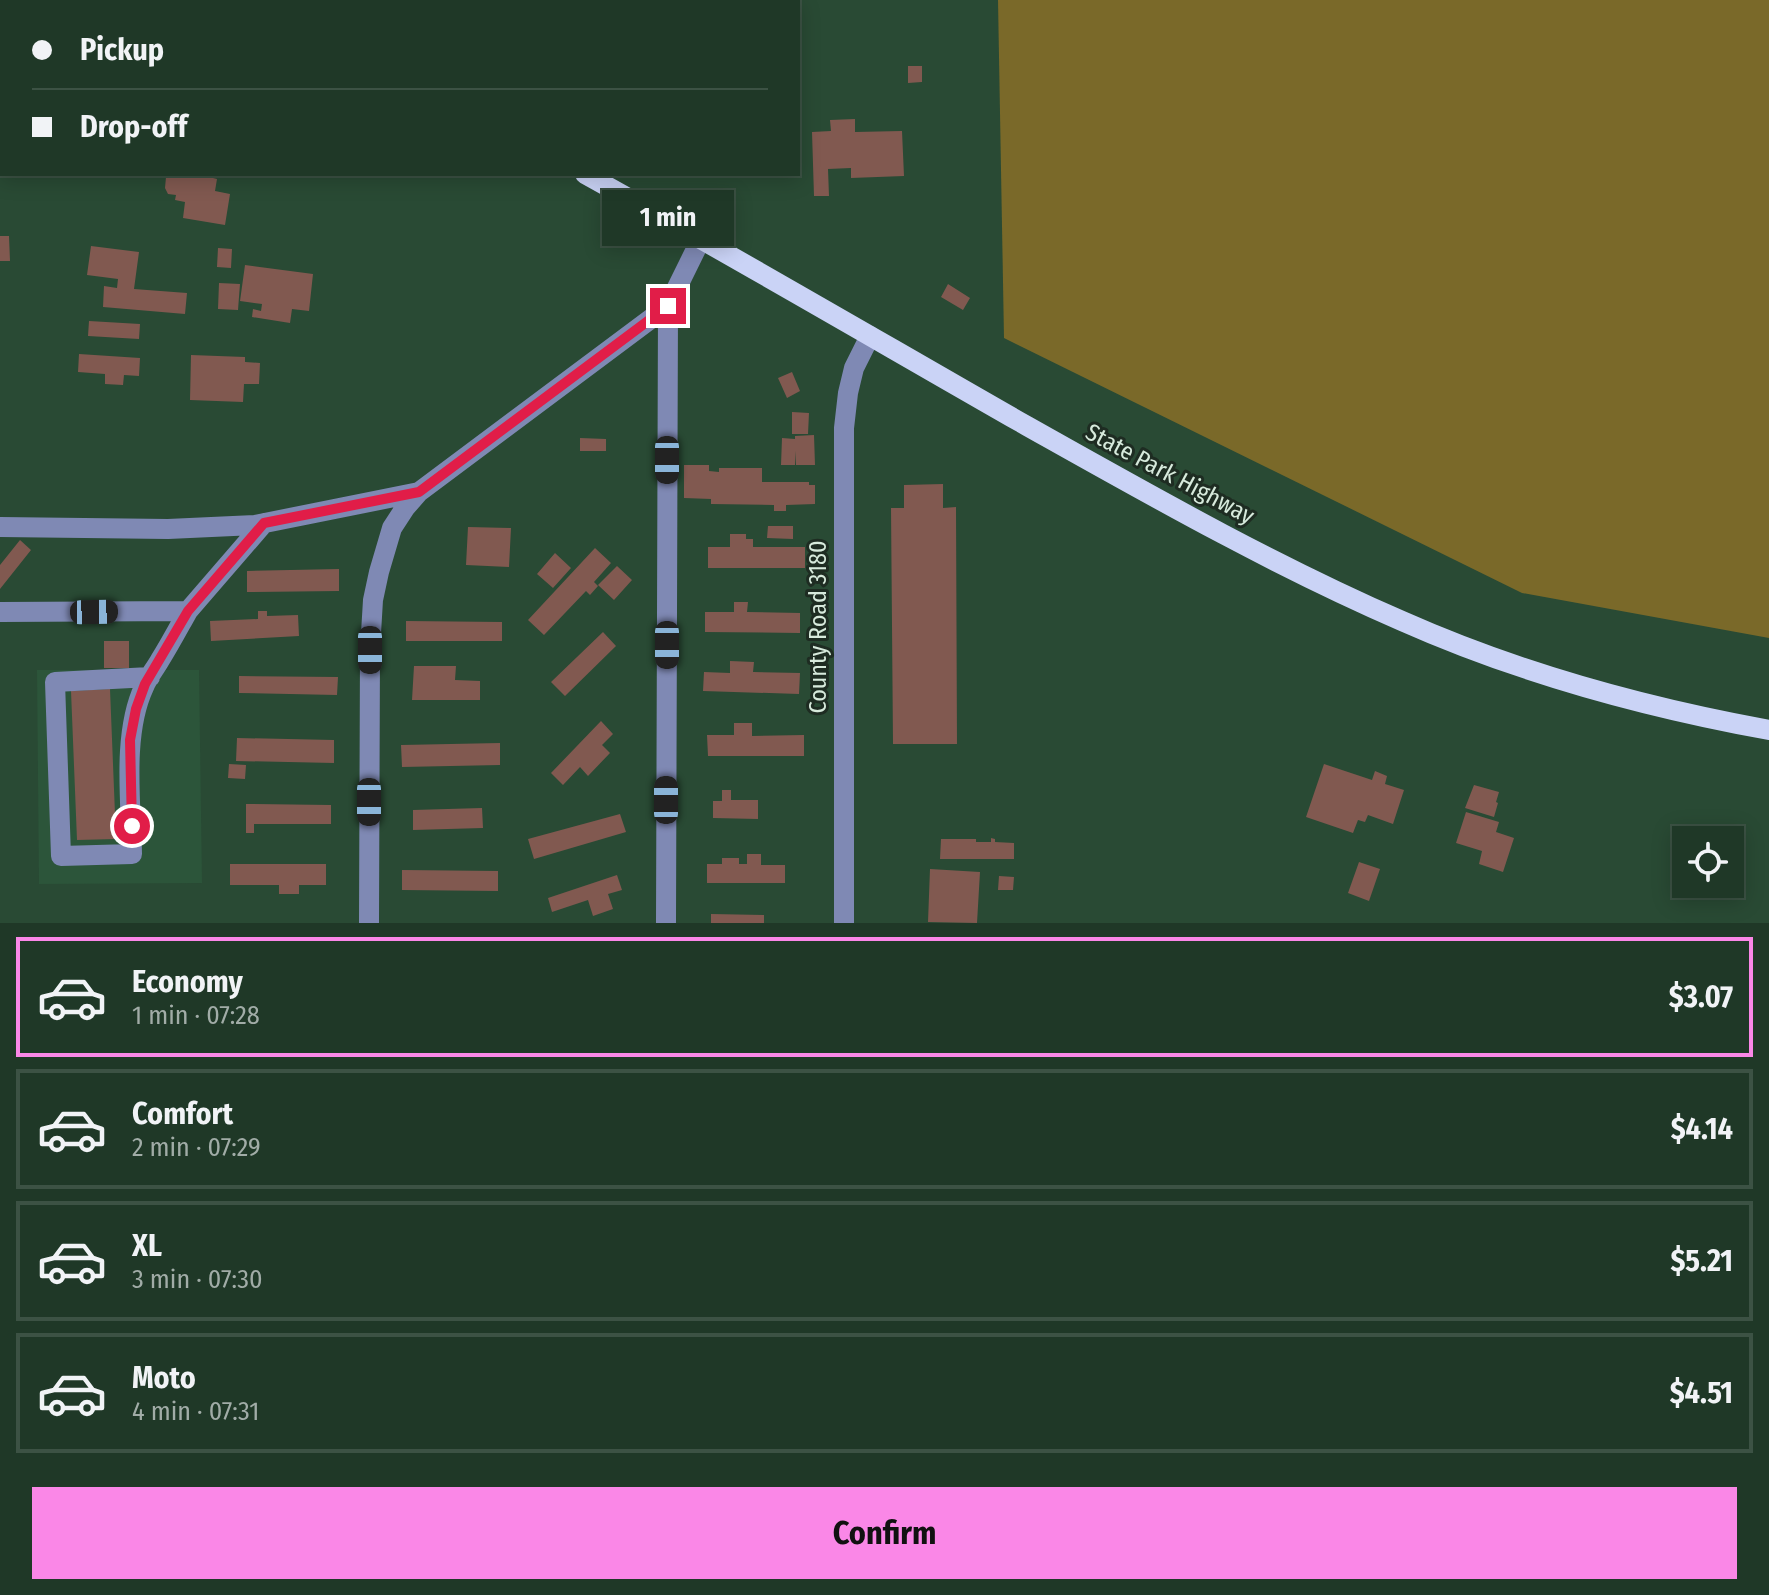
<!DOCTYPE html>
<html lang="en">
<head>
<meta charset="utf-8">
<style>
  :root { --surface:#1f3827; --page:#273f2f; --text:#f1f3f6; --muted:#a1aca7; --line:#3c5244; --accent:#fa87e7 }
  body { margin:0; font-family:"Fira Sans Condensed",sans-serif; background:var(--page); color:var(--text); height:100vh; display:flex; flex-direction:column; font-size:30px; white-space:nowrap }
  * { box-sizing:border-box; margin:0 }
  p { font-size:26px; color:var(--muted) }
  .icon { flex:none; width:44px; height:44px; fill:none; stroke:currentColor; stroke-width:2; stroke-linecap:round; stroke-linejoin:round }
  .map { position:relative; height:923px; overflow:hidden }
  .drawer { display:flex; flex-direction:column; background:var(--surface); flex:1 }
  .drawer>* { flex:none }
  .top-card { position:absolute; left:0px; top:0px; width:800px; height:176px; box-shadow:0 4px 20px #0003,0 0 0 2px var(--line); display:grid; align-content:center; height:176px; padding:0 32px; background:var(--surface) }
  .controls { position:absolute; left:1672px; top:826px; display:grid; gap:16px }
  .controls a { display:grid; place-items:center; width:72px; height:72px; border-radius:0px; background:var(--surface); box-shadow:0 4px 20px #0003,0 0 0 2px var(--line); font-size:40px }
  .end { position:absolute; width:36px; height:36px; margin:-18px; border:10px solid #e11d48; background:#fff; box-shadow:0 0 0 4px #fff }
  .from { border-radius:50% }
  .bubble { position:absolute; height:56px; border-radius:0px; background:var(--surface); box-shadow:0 4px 20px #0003,0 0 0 2px var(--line); font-size:26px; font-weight:700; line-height:56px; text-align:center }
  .car { position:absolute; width:24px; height:48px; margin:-24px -12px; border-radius:10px; box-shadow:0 0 6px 2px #0007; background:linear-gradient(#222 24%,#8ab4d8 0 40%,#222 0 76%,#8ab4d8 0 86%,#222 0) }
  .top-card b { display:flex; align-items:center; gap:28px; height:76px; font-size:30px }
  .top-card b+b { border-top:2px solid var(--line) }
  .top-card i { width:20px; height:20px; background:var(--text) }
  ul { padding:14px 0 0; list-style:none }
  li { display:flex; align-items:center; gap:24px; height:120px; margin:0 16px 12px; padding:0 16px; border:4px solid var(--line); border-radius:0px }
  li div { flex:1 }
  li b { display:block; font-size:30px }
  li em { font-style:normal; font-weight:700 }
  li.active { border-color:var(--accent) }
  li>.icon { width:72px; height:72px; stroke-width:1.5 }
  .cta { display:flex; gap:16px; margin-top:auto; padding:16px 32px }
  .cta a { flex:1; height:92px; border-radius:0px; background:var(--accent); color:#111; font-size:32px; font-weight:700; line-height:92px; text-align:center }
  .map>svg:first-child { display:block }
  .built { fill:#2c553a }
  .forest { fill:#7a6929 }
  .building { fill:#815950 }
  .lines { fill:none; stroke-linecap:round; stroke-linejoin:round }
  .minor { stroke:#7f89b4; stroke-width:20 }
  .major { stroke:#cad3f6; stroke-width:20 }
  .route { stroke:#e11d48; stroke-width:10 }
  .labels { text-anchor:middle; stroke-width:6; stroke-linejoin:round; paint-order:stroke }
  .street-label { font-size:24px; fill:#d7eadc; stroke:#1e2c22 }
</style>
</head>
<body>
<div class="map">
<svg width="1769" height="923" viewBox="0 0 1769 923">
  <rect width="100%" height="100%" fill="#294a34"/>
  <path class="built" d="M37 670H199L202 883 39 884Z"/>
  <path class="forest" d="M998 0H1769V638L1522 593 1004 338Z"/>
  <path class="building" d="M908 66H922V82L908 83Z
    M855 119V132L902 131 904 176 851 178V168L828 169 829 196H814L812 132 831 131 830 120Z
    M170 174H214L213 178 217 179 215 191 230 194 225 225 183 218 185 202 175 200 176 195 168 194 165 188 166 177Z
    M0 236H9L10 261H0Z
    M91 246 139 252 134 289 187 293 185 314 103 307 104 286 117 288 118 279 87 275Z
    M218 248 232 249 231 268 217 267Z
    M245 265 313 274 309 311 292 309 290 323 252 317 253 309 261 311 262 304 240 301Z
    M219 283 240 284 238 310 218 309Z
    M948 284 970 298 963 310 941 297Z
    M89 321 140 324 139 339 88 336Z
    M79 354 140 358 139 376 124 375 123 385 105 384V374L78 372Z
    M191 355 245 357V362L260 363 259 384H244L243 402 190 400Z
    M792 372 800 391 787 398 778 378Z
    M792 412 809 413 808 434H792Z
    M814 435 815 465H796V451L795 465H781L782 438 795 439V436Z
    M580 438 606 439V451H580Z
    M684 465H709V471L719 472V468H762V482H809V485H815V504L786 505V511H774V505L711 504V499L684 498Z
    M943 484V508L956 507 957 744H893L891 508H904V485Z
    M768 526H793V539L767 538Z
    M468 527 511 528 509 567 466 565Z
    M730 534H746V539H753V547H805V568H708V547H730Z
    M20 540 31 550 0 589V565Z
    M595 548 611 563 594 582 598 586 590 595 586 591 544 635 528 620Z
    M555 553 571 568 553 588 537 574Z
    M617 566 632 580 614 600 598 585Z
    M339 569V591L247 592V571Z
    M734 602H748L747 612 800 613V633L705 632V612H734Z
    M258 611H267V616L298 615 299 636 211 641 210 621 258 619Z
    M406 621 502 622V641H406Z
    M603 632 616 646 565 696 551 682Z
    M104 641H129V668H104Z
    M730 661 754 662 753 672 800 673 799 694 703 691 704 672 730 673Z
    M414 666H456L455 680 480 681V700H412Z
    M239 676 338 677 337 695 239 693Z
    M110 689 116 839 77 840 71 691Z
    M601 721 613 734 602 745 610 753 588 776 580 767 563 785 551 773Z
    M734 723H752V736L804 735V756H708L707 735H734Z
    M237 738 334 740V763L236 761Z
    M500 743V765L402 767 401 745Z
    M229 764 246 765 245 779 228 778Z
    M1324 764 1372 780 1375 771 1387 776 1385 784 1404 790 1393 824 1368 815 1365 822 1358 820 1353 833 1306 817Z
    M1474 785 1499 792 1496 802 1498 803 1494 817 1465 808Z
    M722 790H731V800H758V819L713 818V801H722Z
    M246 804 331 805V824H254V833H246Z
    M482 808 483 828 413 830V810Z
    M1466 812 1499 822 1496 832 1514 838 1503 872 1479 864 1482 851 1456 843Z
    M620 814 626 832 534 859 528 839Z
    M991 838 995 839V842L1014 843V859H940L941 839H976V842H991Z
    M747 854H761V865H785V883H707V864H722V858H739V864H747Z
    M1359 862 1380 869 1369 901 1348 893Z
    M230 864H326V885H299V894H279V885H230Z
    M930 869 980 872 977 923 928 922Z
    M402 870 498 871V891L402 890Z
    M617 875 622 890 608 894 613 909 593 916 588 900 552 912 548 898Z
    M999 876 1014 877 1013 890H998Z
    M711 914 764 915V923H711Z"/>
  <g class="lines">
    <path class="minor" d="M0 527 168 529 255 525 419 492
      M0 612 188 611 264 523
      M150 677 55 682 61 856 132 854C131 802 122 734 144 687 148 677 155 669 160 660 170 644 179 627 188 611
      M369 923 370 650 373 600 379 572 392 528 405 508 419 492 668 306 701 239
      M666 923 668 306
      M844 923V428L848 393 854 368 870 336"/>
    <path class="major" d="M268 0 272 2
      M585 174C733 256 880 342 1027 426 1150 495 1273 565 1402 621 1519 673 1643 707 1769 730"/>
  </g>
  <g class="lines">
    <path class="route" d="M132 826 130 740 136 709 145 684 188 611 264 523 419 492 668 306"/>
  </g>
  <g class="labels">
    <g class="street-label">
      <text transform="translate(1170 474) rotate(28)" y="8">State Park Highway</text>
      <text transform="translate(818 627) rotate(-90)" y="8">County Road 3180</text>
    </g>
  </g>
</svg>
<div class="controls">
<a><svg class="icon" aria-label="locate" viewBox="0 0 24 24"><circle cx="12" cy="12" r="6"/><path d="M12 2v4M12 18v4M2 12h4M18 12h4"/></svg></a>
</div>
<i class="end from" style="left:132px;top:826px"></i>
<i class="end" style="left:668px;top:306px"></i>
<div class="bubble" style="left:602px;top:190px;width:132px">1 min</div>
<i class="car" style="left:667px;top:460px;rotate:180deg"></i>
<i class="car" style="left:94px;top:612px;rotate:89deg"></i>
<i class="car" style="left:667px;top:645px;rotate:180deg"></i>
<i class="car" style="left:370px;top:650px;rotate:180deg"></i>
<i class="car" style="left:666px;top:800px;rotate:0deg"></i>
<i class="car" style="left:369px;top:802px;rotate:180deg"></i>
<div class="top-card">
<b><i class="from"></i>Pickup</b>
<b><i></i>Drop-off</b>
</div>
</div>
<section class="drawer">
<ul>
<li class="active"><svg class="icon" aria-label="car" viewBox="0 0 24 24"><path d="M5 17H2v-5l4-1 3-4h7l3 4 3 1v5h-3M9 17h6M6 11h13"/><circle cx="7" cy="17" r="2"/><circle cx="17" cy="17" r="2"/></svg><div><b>Economy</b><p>1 min · 07:28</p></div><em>$3.07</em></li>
<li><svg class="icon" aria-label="car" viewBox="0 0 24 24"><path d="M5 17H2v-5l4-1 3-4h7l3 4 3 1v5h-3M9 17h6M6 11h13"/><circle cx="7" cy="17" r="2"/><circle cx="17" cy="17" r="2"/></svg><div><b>Comfort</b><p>2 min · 07:29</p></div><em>$4.14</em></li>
<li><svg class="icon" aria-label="car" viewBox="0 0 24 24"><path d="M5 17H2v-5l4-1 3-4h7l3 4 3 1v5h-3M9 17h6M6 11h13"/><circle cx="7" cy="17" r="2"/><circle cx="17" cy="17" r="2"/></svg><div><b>XL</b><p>3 min · 07:30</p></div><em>$5.21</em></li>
<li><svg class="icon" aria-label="car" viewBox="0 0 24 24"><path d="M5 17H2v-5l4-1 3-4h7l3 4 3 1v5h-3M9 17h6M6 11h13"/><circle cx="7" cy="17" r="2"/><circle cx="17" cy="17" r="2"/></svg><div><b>Moto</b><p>4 min · 07:31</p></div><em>$4.51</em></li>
</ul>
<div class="cta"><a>Confirm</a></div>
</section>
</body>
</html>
